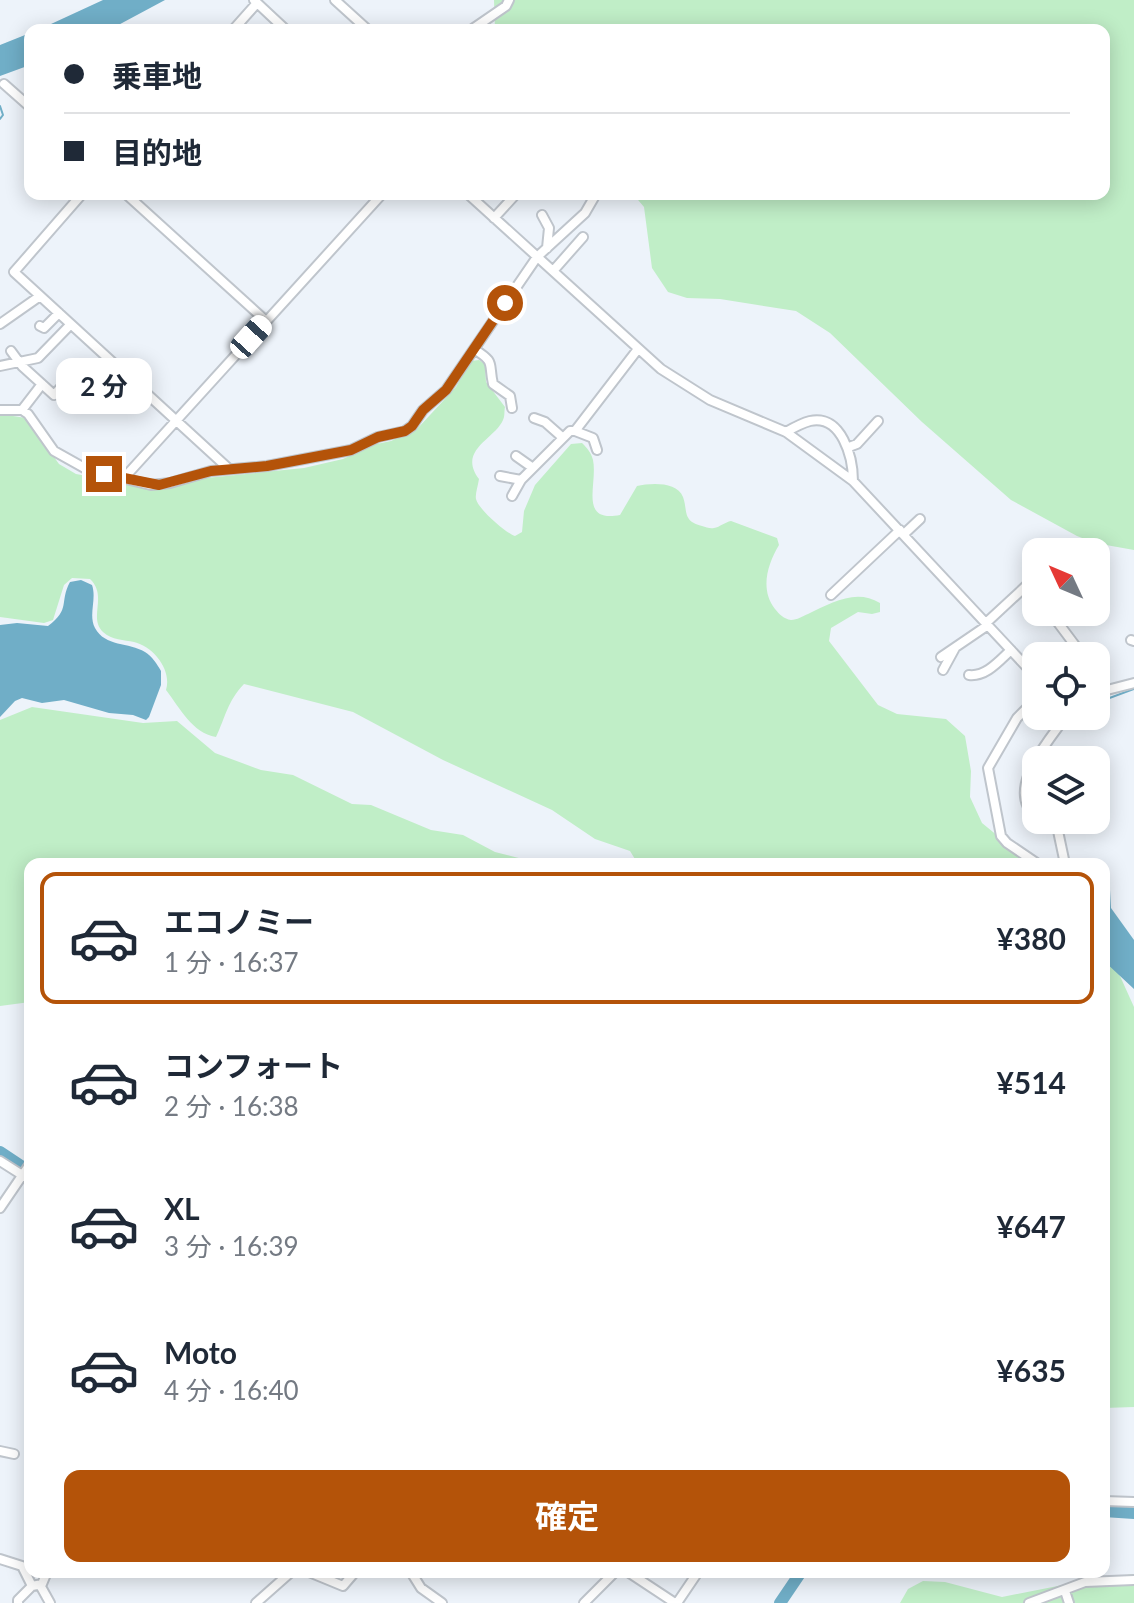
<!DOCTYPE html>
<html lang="ja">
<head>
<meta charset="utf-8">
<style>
  :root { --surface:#fff; --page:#f2f2f3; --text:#1f2937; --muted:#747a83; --line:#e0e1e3; --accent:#b45309 }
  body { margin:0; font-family:Lato,"Noto Sans JP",sans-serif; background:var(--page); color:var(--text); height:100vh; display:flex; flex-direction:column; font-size:30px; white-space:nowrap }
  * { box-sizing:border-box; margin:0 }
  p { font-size:26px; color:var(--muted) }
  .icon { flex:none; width:44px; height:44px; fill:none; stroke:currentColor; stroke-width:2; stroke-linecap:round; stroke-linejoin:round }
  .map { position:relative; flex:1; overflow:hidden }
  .details { position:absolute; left:24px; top:858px; width:1086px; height:720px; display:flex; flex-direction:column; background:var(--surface); border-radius:16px; box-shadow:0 4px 20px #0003 }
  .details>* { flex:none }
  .banner { position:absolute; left:24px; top:24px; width:1086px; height:176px; border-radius:16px; box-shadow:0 4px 20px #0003; display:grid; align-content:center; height:176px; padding:0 40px; background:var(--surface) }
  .needle { width:52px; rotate:314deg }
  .controls { position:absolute; left:1022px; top:538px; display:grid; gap:16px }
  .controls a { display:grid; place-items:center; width:88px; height:88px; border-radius:16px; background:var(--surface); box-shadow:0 4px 20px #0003; font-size:40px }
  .end { position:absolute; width:36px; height:36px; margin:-18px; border:10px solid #b45309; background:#fff; box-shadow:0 0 0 4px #fff }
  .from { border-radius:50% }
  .bubble { position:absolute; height:56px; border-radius:16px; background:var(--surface); box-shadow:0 4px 20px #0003; font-size:26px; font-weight:700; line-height:56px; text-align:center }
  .car { position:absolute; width:24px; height:48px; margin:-24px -12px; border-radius:10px; box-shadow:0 0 6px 2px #0007; background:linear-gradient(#fff 24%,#345 0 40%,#fff 0 76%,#345 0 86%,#fff 0) }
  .banner b { display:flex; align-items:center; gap:28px; height:76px; font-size:30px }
  .banner b+b { border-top:2px solid var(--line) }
  .banner i { width:20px; height:20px; background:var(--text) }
  ul { padding:14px 0 0; list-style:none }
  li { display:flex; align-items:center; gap:24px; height:132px; margin:0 16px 12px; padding:0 24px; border:4px solid transparent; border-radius:16px }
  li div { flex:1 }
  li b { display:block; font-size:30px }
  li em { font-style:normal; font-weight:700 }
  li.active { border-color:var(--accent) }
  li>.icon { width:72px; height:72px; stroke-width:1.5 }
  .action { display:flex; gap:16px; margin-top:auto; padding:16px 40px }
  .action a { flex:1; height:92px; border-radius:16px; background:var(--accent); color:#fff; font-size:32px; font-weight:700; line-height:92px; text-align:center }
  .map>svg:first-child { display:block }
  .green { fill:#c0eec7 }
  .water { fill:#70aec7 }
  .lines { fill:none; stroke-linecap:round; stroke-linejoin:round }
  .stream { stroke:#70aec7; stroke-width:2 }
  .river { stroke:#70aec7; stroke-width:12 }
  .minor-casing { stroke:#bfc5cc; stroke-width:12 }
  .minor { stroke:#fff; stroke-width:8 }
  .route { stroke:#b45309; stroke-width:10 }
</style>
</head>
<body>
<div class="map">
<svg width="1134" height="1603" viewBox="0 0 1134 1603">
  <rect width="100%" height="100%" fill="#edf3fa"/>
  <path class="green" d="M494 0H1134V550L1095 543 1077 536 1011 500 922 422 830 333 796 311 720 299 687 298 668 292 652 268 644 207 633 194H1104V30H495Z
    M479 360 485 364 486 382 505 407C504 412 505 416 503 420 495 439 457 450 479 479 478 486 475 494 476 499 478 509 507 534 515 536L522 532 524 511 535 485 571 444 582 443C587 448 591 452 593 460 598 484 578 523 620 515L637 486C650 483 677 481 683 497 688 511 682 521 702 526 706 527 710 529 714 528 720 527 725 522 731 521L777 538 779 545C767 565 760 590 775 609 779 614 784 619 791 620 797 620 803 616 808 614 831 603 856 588 880 603V612L872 614 858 612 831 628 829 641 878 705 897 714 946 719 965 736 971 771 970 797 982 823 1004 841 1041 864H638L630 851 595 839 552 810 443 760 353 712 244 684C227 702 226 716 216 737 192 733 180 708 166 690 172 670 154 647 134 642 124 640 112 640 103 632 88 618 108 596 90 579L72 578 64 585 53 620 44 623 0 617V414L26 418 59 464 76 474 159 489 196 479 304 468 343 459 372 445 391 441 417 429 456 387 471 361Z
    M32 707 143 723 177 721 215 753 261 770 293 775 352 804 371 805 431 830 463 835 495 852 542 864H30V1002L0 1006V720Z
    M1104 955 1120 976 1134 1007V1407L1104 1408Z
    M1134 1574V1603H900L908 1589 923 1581 945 1582 1002 1597 1083 1581Z"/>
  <path class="water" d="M103 0H165L109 30H38Z
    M30 33V65L0 76V45Z
    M81 580 92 585C97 599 88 615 95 628 105 647 129 642 145 652 152 656 157 664 161 671V685L149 717 146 720 133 715 109 713 64 700 42 703 22 698 15 701 0 717V625L17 623 48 626C71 609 59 602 70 582Z
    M1104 881 1110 890 1111 908 1134 940V989L1104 961Z"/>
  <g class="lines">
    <path class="stream" d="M0 106 3 115 0 119
      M1096 703 1134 689"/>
    <path class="river" d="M0 1152 30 1172
      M1104 1511 1134 1513
      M780 1603 801 1572"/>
    <defs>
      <path id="minor" d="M254 0 286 30
        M335 0 368 30
        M233 30 257 3
        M471 30 506 6 509 0
        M4 84 30 107
        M82 194 14 272 229 469
        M126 194 266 321
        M468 194 661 369 710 400 786 432 853 481 1036 677
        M542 215 549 228 547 248
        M494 218 516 194
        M553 271 583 237
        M0 324 40 296
        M40 326 44 328 59 313
        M474 349C496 363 488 362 493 384L510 396 512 408
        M11 351 22 366 54 395 73 374
        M0 366 38 358 71 324
        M0 410H22L28 414 54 451 88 470 151 485 170 483 211 471 267 466 351 450 378 437 405 431 412 426 423 410 446 390 537 257 585 213 596 194
        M22 410 42 384
        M534 418 545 422 562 437
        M575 431 638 349
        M786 432C793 428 802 423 810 421 842 414 853 458 853 481
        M849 447 857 444 878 421
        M516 456 533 468
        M500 476 521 480
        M124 478 382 194
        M512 496 521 480 570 431H575L593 438 597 450
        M904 534 920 519
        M1027 585 1031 573
        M831 595 900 530
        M1050 612 1083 656
        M986 623 1027 585H1030L1036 593
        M1131 640 1134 641
        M941 657 988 625
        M943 670 955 648
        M1096 673 1107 690
        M969 675C986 677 999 661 1011 650
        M1096 695 1107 690 1134 683
        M1036 699 1017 718 988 768 1001 836 1007 843 1038 864
        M1036 817C1004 789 1049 741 1066 716
        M1043 820 1058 831 1065 864
        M0 1161 30 1180
        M0 1208 30 1164
        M0 1451 14 1454
        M1104 1501 1134 1502
        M0 1559 22 1566 32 1586 18 1600V1603
        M309 1572 343 1586 355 1572
        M411 1572 421 1588 442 1603
        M628 1572 675 1603
        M40 1585 50 1603
        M32 1586 42 1584 47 1572
        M1065 1591 1069 1603
        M256 1603 291 1572
        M584 1603 615 1572
        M677 1603 698 1572
        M1029 1603 1085 1582 1134 1580"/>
    </defs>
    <use href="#minor" class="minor-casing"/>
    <use href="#minor" class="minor"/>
  </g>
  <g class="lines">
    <path class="route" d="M104 474 159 485 211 471 267 466 351 450 378 437 405 431 412 426 423 410 446 390 505 303"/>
  </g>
</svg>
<div class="controls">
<a><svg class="needle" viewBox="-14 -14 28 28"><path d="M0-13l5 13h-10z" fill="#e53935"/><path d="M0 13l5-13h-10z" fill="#747a83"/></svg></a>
<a><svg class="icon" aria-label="locate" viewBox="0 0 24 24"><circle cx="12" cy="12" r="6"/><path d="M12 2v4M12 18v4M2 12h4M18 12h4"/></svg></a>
<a><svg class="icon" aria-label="layers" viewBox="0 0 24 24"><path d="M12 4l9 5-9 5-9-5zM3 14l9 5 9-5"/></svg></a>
</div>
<i class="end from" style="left:505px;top:303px"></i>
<i class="end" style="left:104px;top:474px"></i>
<div class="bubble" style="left:56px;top:358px;width:96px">2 分</div>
<i class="car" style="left:251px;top:337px;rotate:42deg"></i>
<div class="banner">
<b><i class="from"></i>乗車地</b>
<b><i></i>目的地</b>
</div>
<section class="details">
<ul>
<li class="active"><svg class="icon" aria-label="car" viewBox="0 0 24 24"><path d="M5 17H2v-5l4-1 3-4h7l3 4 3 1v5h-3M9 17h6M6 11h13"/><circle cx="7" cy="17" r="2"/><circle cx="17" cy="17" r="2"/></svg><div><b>エコノミー</b><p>1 分 · 16:37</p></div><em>¥380</em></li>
<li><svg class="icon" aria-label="car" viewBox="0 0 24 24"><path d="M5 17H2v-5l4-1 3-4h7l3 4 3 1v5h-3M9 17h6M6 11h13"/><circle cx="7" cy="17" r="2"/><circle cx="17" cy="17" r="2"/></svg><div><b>コンフォート</b><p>2 分 · 16:38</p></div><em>¥514</em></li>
<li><svg class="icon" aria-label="car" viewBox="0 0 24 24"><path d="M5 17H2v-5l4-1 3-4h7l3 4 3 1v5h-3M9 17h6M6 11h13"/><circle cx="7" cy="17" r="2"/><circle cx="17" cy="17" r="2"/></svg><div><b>XL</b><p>3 分 · 16:39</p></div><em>¥647</em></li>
<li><svg class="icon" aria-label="car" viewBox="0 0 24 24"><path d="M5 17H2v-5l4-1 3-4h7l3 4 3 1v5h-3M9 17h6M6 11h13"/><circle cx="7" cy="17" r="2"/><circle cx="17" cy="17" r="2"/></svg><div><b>Moto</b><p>4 分 · 16:40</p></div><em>¥635</em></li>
</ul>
<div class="action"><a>確定</a></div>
</section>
</div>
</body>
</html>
